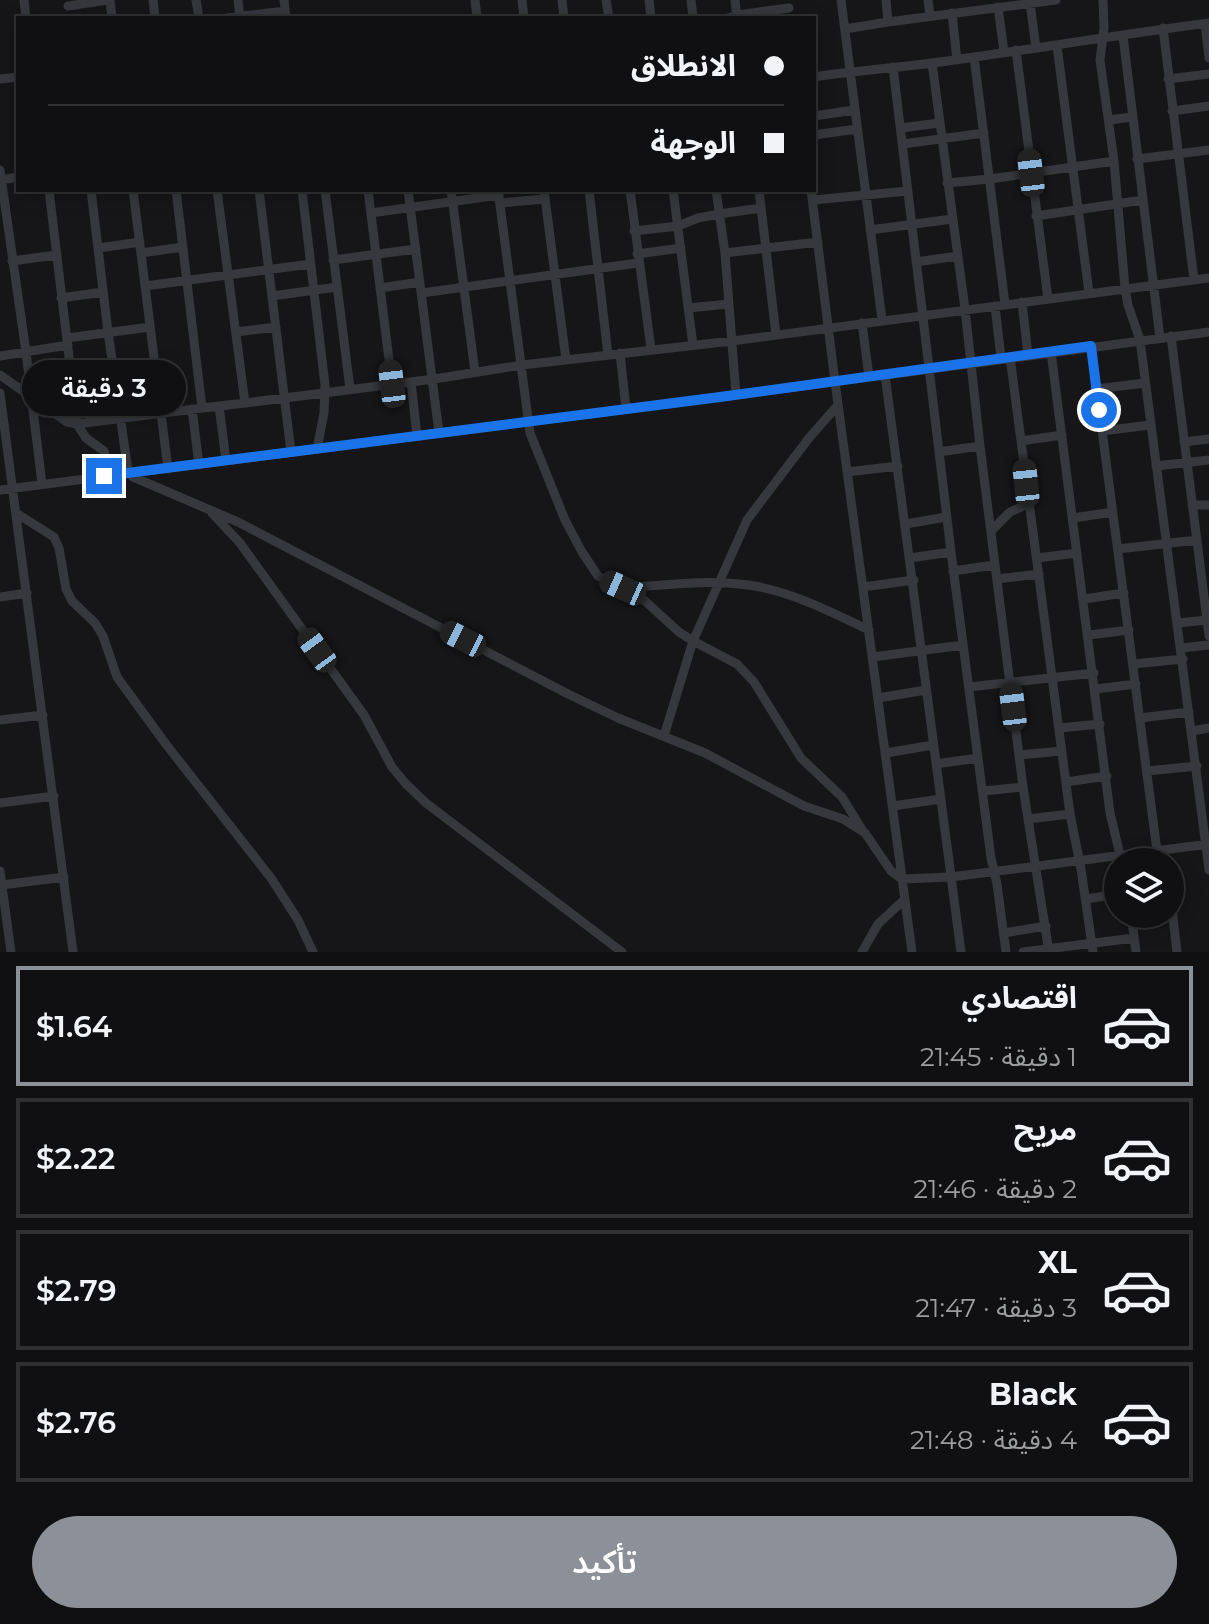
<!DOCTYPE html>
<html lang="ar">
<head>
<meta charset="utf-8">
<style>
  :root { --surface:#101012; --page:#19191b; --text:#f1f3f6; --muted:#9c9d9f; --line:#303032; --accent:#8c9099 }
  body { margin:0; font-family:Montserrat,"Noto Sans Arabic",sans-serif; background:var(--page); color:var(--text); direction:rtl; height:100vh; display:flex; flex-direction:column; font-size:30px; white-space:nowrap }
  * { box-sizing:border-box; margin:0 }
  p { font-size:26px; color:var(--muted) }
  .icon { flex:none; width:44px; height:44px; fill:none; stroke:currentColor; stroke-width:2; stroke-linecap:round; stroke-linejoin:round }
  .map { position:relative; height:952px; overflow:hidden; direction:ltr }
  .sheet { display:flex; flex-direction:column; background:var(--surface); flex:1 }
  .sheet>* { flex:none }
  .hud { position:absolute; left:16px; top:16px; width:800px; height:176px; border-radius:0px; box-shadow:0 4px 20px #0003,0 0 0 2px var(--line); direction:rtl; display:grid; align-content:center; height:176px; padding:0 32px; background:var(--surface) }
  .controls { position:absolute; left:1104px; top:848px; display:grid; gap:16px }
  .controls a { display:grid; place-items:center; width:80px; height:80px; border-radius:50%; background:var(--surface); box-shadow:0 4px 20px #0003,0 0 0 2px var(--line); font-size:40px }
  .end { position:absolute; width:36px; height:36px; margin:-18px; border:10px solid #1a73e8; background:#fff; box-shadow:0 0 0 4px #fff }
  .from { border-radius:50% }
  .bubble { position:absolute; height:56px; border-radius:28px; background:var(--surface); box-shadow:0 4px 20px #0003,0 0 0 2px var(--line); font-size:26px; font-weight:600; line-height:56px; text-align:center; direction:rtl }
  .car { position:absolute; width:24px; height:48px; margin:-24px -12px; border-radius:10px; box-shadow:0 0 6px 2px #0007; background:linear-gradient(#222 24%,#8ab4d8 0 40%,#222 0 76%,#8ab4d8 0 86%,#222 0) }
  .hud b { display:flex; align-items:center; gap:28px; height:76px; font-size:30px }
  .hud b+b { border-top:2px solid var(--line) }
  .hud i { width:20px; height:20px; background:var(--text) }
  ul { padding:14px 0 0; list-style:none }
  li { display:flex; align-items:center; gap:24px; height:120px; margin:0 16px 12px; padding:0 16px; border:4px solid var(--line); border-radius:0px }
  li div { flex:1 }
  li b { display:block; font-size:30px }
  li em { font-style:normal; font-weight:600 }
  li.on { border-color:var(--accent) }
  li>.icon { width:72px; height:72px; stroke-width:1.5 }
  .cta { display:flex; gap:16px; margin-top:auto; padding:16px 32px }
  .cta a { flex:1; height:92px; border-radius:48px; background:var(--accent); color:#fff; font-size:32px; font-weight:600; line-height:92px; text-align:center }
  .map>svg:first-child { display:block }
  .lines { fill:none; stroke-linecap:round; stroke-linejoin:round }
  .minor { stroke:#37383d; stroke-width:9 }
  .route { stroke:#1a73e8; stroke-width:10 }
</style>
</head>
<body>
<div class="map">
<svg width="1209" height="952" viewBox="0 0 1209 952">
  <rect width="100%" height="100%" fill="#161618"/>
  <g class="lines">
    <path class="minor" d="M24 0 26 18
      M110 0 112 18
      M153 0 155 18
      M196 0 199 18
      M238 0 240 18
      M284 0 286 18
      M475 0 477 18
      M522 0 524 18
      M562 0 564 18
      M606 0 609 18
      M649 0 651 18
      M691 0 693 18
      M735 0 737 18
      M841 0 882 320
      M928 0 930 16
      M1103 0 1104 28 1100 60 1114 161 1125 288 1128 305 1140 340 1209 870
      M1030 3 1036 48
      M68 6 108 0
      M998 7 1004 52
      M952 13 957 60
      M227 18 285 11
      M728 18 737 15 789 8
      M888 22 1056 0
      M1205 24 1209 58
      M1163 28 1194 280
      M845 29 888 22 886 0
      M1123 36 1160 338
      M1057 46 1089 293
      M1016 50 1048 299
      M974 57 1005 304
      M932 63 965 309 980 446 1023 787 1049 952
      M893 67 951 552 991 858 997 884 1006 952
      M814 77C861 70 908 67 954 60 1039 48 1124 34 1209 23
      M0 79 18 77
      M1168 79 1209 74
      M1172 111 1209 106
      M814 116 854 110
      M1109 120 1132 117
      M901 128 939 123
      M814 135 857 129
      M903 144 984 133
      M1137 159 1209 150
      M0 170 26 352 42 484
      M1 180 18 177
      M947 183 990 179 1114 161
      M49 190 77 424 202 408
      M91 190 108 332 128 471 133 477 238 522 568 694 618 718 705 753 804 806 843 819 865 833 891 871 902 879 951 877 1209 844
      M133 190 168 469
      M176 190 202 408 245 403
      M217 190 245 403 434 379 522 365 732 341 1209 278
      M259 190 291 452
      M302 190 325 385 324 413 317 449
      M325 190 350 389
      M368 190 392 384
      M408 190 439 433
      M451 190 475 372
      M498 190 530 433 565 520 582 552 598 576 645 601 679 632 693 641 737 664 754 682 801 758 842 797 863 831
      M544 190 566 360
      M589 190 608 355
      M630 190 651 349
      M673 190 693 345
      M716 190 725 253 736 395
      M759 190 776 335
      M811 190 835 382 912 952
      M813 200 908 191
      M500 203 545 199
      M371 213 499 195
      M1036 216 1143 200
      M870 230 952 219
      M634 231 678 226 698 218 719 214 761 208
      M99 248 140 242
      M141 253 183 247
      M725 253 818 242
      M637 254 681 248
      M333 260 416 249
      M12 261 56 255
      M916 262 957 256
      M145 286 311 264
      M380 288 420 282
      M422 293 638 263
      M272 296 337 287
      M61 298 103 292
      M1022 302 1028 355
      M995 306 1001 358
      M688 308 729 304
      M862 323 869 377
      M236 332 276 327
      M1171 336 1209 636
      M67 338 150 327
      M1091 346 1157 851
      M1051 352 1110 813 1121 859
      M620 353 626 409
      M0 356 68 345
      M1010 357 1070 814 1081 869 1093 952
      M0 375 67 422 77 424 86 438 104 451 106 459 104 476
      M885 375 961 952
      M411 382 417 436
      M1096 389 1145 383
      M0 393 73 952
      M219 406 226 461
      M192 409 199 465
      M1102 431 1150 425
      M1021 441 1062 435
      M1184 442 1209 439
      M939 452 980 446
      M1156 466 1209 460
      M847 472 898 466
      M0 490 720 397 1209 332
      M1192 505H1209
      M16 513 54 537 59 548 66 589 72 601 95 623 103 636 117 677 165 743 271 878 298 920 313 952
      M212 513 240 543 364 715 392 767 406 784 426 803 622 952
      M1073 518 1113 512
      M906 524 946 517
      M991 531 1010 512 1028 504
      M1118 549 1197 540
      M910 558 951 552
      M1037 558 1077 553
      M953 571 994 565
      M997 579 1039 574
      M863 587 914 580
      M625 588C664 585 710 579 748 585 791 591 831 612 869 630
      M0 597 27 593
      M1084 599 1124 593
      M1178 623 1207 620
      M1089 635 1129 630
      M1181 648 1209 645
      M873 657 963 645
      M1133 664 1183 659
      M969 687 1094 673
      M1096 689 1136 684
      M878 698 926 690
      M1140 718 1189 712
      M0 720 43 715
      M1059 728 1100 724
      M1192 731 1209 728
      M664 736 693 641 747 520 809 438 838 405
      M886 753 933 745
      M1019 755 1062 751
      M936 764 978 758
      M1147 771 1197 766
      M1066 782 1107 776
      M983 791 1023 787
      M0 803 54 796
      M893 806 941 799
      M1028 819 1070 814
      M0 871 11 952
      M2 885 64 877
      M1170 892 1177 952
      M1086 899 1118 894
      M1131 914 1136 952
      M1004 933 1046 926
      M862 952 878 924 905 899
      M1023 952 1134 938"/>
  </g>
  <g class="lines">
    <path class="route" d="M104 476 720 397 1091 346 1099 410"/>
  </g>
</svg>
<div class="controls">
<a><svg class="icon" aria-label="layers" viewBox="0 0 24 24"><path d="M12 4l9 5-9 5-9-5zM3 14l9 5 9-5"/></svg></a>
</div>
<i class="end from" style="left:1099px;top:410px"></i>
<i class="end" style="left:104px;top:476px"></i>
<div class="bubble" style="left:22px;top:360px;width:164px">3 دقيقة</div>
<i class="car" style="left:1031px;top:173px;rotate:353deg"></i>
<i class="car" style="left:392px;top:384px;rotate:353deg"></i>
<i class="car" style="left:1026px;top:483px;rotate:354deg"></i>
<i class="car" style="left:623px;top:588px;rotate:294deg"></i>
<i class="car" style="left:463px;top:639px;rotate:297deg"></i>
<i class="car" style="left:317px;top:650px;rotate:324deg"></i>
<i class="car" style="left:1013px;top:707px;rotate:353deg"></i>
<div class="hud">
<b><i class="from"></i>الانطلاق</b>
<b><i></i>الوجهة</b>
</div>
</div>
<section class="sheet">
<ul>
<li class="on"><svg class="icon" aria-label="car" viewBox="0 0 24 24"><path d="M5 17H2v-5l4-1 3-4h7l3 4 3 1v5h-3M9 17h6M6 11h13"/><circle cx="7" cy="17" r="2"/><circle cx="17" cy="17" r="2"/></svg><div><b>اقتصادي</b><p>1 دقيقة · 21:45</p></div><em>$1.64</em></li>
<li><svg class="icon" aria-label="car" viewBox="0 0 24 24"><path d="M5 17H2v-5l4-1 3-4h7l3 4 3 1v5h-3M9 17h6M6 11h13"/><circle cx="7" cy="17" r="2"/><circle cx="17" cy="17" r="2"/></svg><div><b>مريح</b><p>2 دقيقة · 21:46</p></div><em>$2.22</em></li>
<li><svg class="icon" aria-label="car" viewBox="0 0 24 24"><path d="M5 17H2v-5l4-1 3-4h7l3 4 3 1v5h-3M9 17h6M6 11h13"/><circle cx="7" cy="17" r="2"/><circle cx="17" cy="17" r="2"/></svg><div><b>XL</b><p>3 دقيقة · 21:47</p></div><em>$2.79</em></li>
<li><svg class="icon" aria-label="car" viewBox="0 0 24 24"><path d="M5 17H2v-5l4-1 3-4h7l3 4 3 1v5h-3M9 17h6M6 11h13"/><circle cx="7" cy="17" r="2"/><circle cx="17" cy="17" r="2"/></svg><div><b>Black</b><p>4 دقيقة · 21:48</p></div><em>$2.76</em></li>
</ul>
<div class="cta"><a>تأكيد</a></div>
</section>
</body>
</html>
